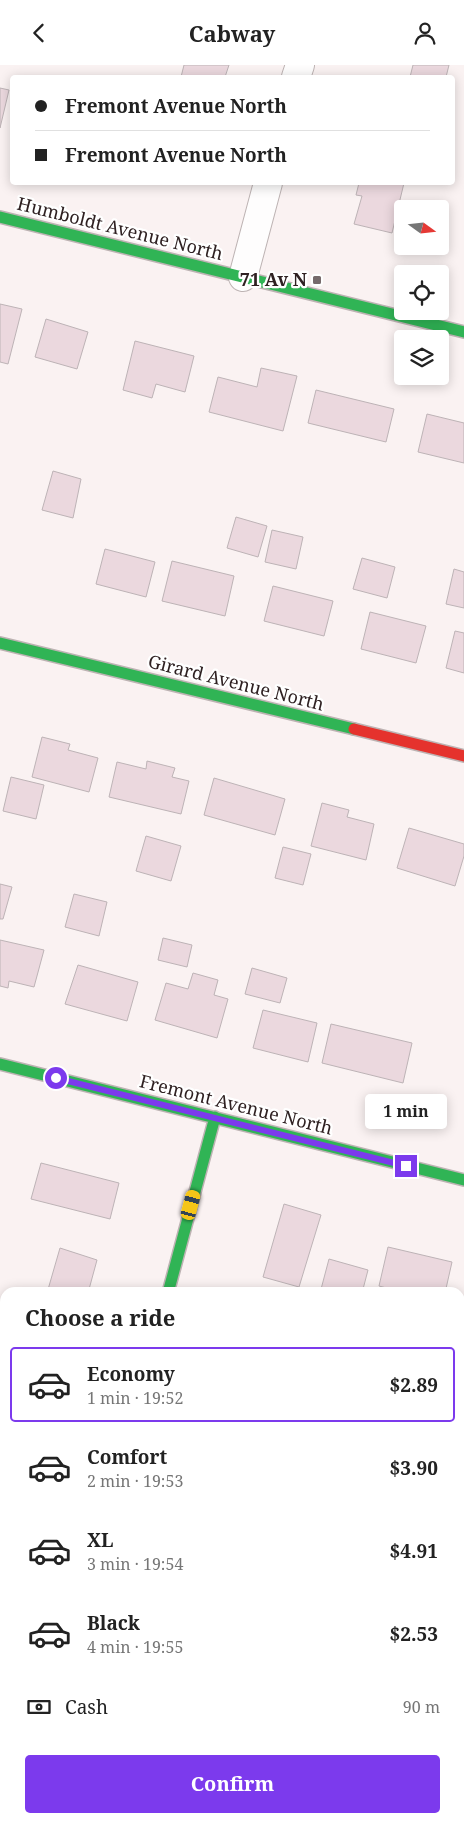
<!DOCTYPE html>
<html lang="en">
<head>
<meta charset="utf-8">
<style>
  :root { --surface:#fff; --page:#f2f2f2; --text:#222; --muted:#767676; --line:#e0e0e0; --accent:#7c3aed }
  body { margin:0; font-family:"Noto Serif",serif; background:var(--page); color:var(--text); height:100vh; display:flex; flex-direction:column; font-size:19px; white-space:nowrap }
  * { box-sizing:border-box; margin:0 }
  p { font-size:16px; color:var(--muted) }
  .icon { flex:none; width:28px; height:28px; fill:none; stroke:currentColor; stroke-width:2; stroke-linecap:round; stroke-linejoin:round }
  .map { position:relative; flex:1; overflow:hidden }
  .panel { position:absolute; left:0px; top:1222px; width:465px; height:536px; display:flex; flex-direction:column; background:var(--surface); border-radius:15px 15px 0 0; box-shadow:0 2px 12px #0003 }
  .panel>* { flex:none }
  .hud { position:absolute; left:10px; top:10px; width:445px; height:110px; border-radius:5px; box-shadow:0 2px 12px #0003; display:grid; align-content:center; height:110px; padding:0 25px; background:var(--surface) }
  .needle { width:32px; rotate:105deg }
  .tools { position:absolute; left:394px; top:135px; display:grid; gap:10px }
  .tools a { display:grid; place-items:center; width:55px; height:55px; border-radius:5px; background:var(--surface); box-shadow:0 2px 12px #0003; font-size:25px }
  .end { position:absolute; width:22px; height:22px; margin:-11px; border:6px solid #7c3aed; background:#fff; box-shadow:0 0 0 2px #fff }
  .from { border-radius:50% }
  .bubble { position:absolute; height:35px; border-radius:5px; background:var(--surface); box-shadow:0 2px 12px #0003; font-size:16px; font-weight:700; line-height:35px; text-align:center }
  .car { position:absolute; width:15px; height:30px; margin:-15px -8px; border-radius:6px; box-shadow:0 0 4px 1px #0007; background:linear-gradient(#f5c518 24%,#345 0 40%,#f5c518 0 76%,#345 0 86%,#f5c518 0) }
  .hud b { display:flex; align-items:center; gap:18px; height:48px; font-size:19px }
  .hud b+b { border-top:1px solid var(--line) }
  .hud i { width:12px; height:12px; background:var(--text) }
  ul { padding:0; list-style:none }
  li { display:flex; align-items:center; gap:15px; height:75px; margin:0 10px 8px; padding:0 15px; border:2px solid transparent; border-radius:5px }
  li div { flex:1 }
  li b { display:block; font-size:19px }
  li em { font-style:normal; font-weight:700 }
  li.active { border-color:var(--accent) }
  li>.icon { width:45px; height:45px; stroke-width:1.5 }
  h2 { padding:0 25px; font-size:22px; line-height:60px }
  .pay { display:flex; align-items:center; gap:12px; height:55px; padding:0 25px; font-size:19px }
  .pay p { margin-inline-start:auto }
  .cta { display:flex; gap:10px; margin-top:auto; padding:10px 25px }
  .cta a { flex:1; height:58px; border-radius:5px; background:var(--accent); color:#fff; font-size:20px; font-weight:700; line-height:58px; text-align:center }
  header { display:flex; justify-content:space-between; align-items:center; height:65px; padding:0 25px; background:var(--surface); font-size:22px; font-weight:700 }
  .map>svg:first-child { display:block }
  .building { fill:#ebd8de; stroke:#bdb3b6 }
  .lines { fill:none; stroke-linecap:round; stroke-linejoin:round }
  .street-casing { stroke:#bdb3b3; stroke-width:30 }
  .fast-casing { stroke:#bdb3b3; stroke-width:14 }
  .jam-casing { stroke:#bdb3b3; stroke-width:14 }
  .street { stroke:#fefdfd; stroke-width:28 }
  .fast { stroke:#30b455; stroke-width:11 }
  .jam { stroke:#e5322d; stroke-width:11 }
  .route { stroke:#7c3aed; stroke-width:6 }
  .poi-dot { fill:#766a6b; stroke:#fff; stroke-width:2 }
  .labels { text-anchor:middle; stroke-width:4.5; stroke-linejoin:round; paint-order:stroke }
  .street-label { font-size:18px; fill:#2f2122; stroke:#fff }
  .poi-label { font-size:18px; font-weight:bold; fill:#2f2122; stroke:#fff; text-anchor:end }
</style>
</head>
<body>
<header><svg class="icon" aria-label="back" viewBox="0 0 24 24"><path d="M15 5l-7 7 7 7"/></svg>Cabway<svg class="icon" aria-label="person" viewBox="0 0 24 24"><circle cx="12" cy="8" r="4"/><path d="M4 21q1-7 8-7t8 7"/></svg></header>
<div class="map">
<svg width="464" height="1758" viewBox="0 0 464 1758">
  <rect width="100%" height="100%" fill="#faf2f2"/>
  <path class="building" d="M184 0H229L225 12H181Z
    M413 0H449L446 12H410Z
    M0 23 9 25 0 63Z
    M359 118H404L392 168 354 159 362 131 356 130Z
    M0 239 22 244 8 299 0 297Z
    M46 254 88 267 77 304 35 292Z
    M135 276 194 291 185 327 156 319 152 333 123 325Z
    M261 303 297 311 283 366 209 347 218 312 257 322Z
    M316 325 394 344 386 377 308 358Z
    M427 349 464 358V398L418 387Z
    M53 406 81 414 73 453 42 445Z
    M236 452 267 461 258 492 227 483Z
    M272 465 303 472 296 504 265 497Z
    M105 484 155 497 146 532 96 519Z
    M362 493 395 502 387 533 353 524Z
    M172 496 234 511 225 551 162 536Z
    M454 504 464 507V543L446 539Z
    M273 521 333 536 324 571 264 556Z
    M370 547 426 561 416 598 361 584Z
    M455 566 464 568V608L446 603Z
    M42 672 70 679 68 685 98 693 89 727 32 712Z
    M147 696 175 703 172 712 189 716 181 749 109 732 117 697 146 704Z
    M11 712 44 720 36 754 3 746Z
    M214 713 285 734 275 770 204 750Z
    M322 738 349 745 347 752 374 759 366 795 311 781Z
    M409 763 464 779V791L455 821 397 803Z
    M146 771 181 781 171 816 136 806Z
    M283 782 311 789 303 820 275 813Z
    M0 819 12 822 3 854H0Z
    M74 829 107 837 99 871 65 862Z
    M163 873 192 880 187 902 158 895Z
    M0 875 44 885 34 922 9 916 8 923 0 921Z
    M78 900 138 917 127 956 65 939Z
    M252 903 287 913 280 938 245 929Z
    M193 908 218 915 214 930 228 934 217 973 155 955 166 918 188 924Z
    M263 945 317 958 308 997 253 983Z
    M331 959 412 978 403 1018 322 998Z
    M41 1098 119 1118 110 1154 31 1134Z
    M284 1139 321 1150 299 1222 263 1212Z
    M388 1182 452 1197 445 1228H405L379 1221Z
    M60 1183 97 1195 88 1228H47Z
    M329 1194 368 1205 362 1228H320Z
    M460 1244 464 1245V1282L460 1281Z
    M3 1302 5 1303V1343L0 1342V1317Z
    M460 1347 464 1348V1382L460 1381Z
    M460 1391 464 1392V1456L460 1455Z
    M0 1513 5 1515V1539L1 1554Z
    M460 1680 464 1681V1714L460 1713Z"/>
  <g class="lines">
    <defs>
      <path id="street" d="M296 12 300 0
        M243 212 268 118
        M0 1422 5 1423
        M460 1535 464 1536
        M25 1758 26 1754"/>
      <path id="fast" d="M0 152 464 267
        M0 578 354 664
        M0 999 464 1115
        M168 1228 215 1052"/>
      <path id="jam" d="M354 664 464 691"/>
    </defs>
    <use href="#street" class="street-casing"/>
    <use href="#fast" class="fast-casing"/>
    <use href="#jam" class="jam-casing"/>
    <use href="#street" class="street"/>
    <use href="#fast" class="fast"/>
    <use href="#jam" class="jam"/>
  </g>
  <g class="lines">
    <path class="route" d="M56 1013 406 1101"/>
  </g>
  <rect class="poi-dot" x="312" y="210" width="10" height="10" rx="2.5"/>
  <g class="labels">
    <g class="street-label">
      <text transform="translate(120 164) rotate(14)" y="6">Humboldt Avenue North</text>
      <text transform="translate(236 618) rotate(14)" y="6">Girard Avenue North</text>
      <text transform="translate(236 1040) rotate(14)" y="6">Fremont Avenue North</text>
    </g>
    <g class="poi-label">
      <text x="307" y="221">71 Av N</text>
    </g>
  </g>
</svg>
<div class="tools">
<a><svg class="needle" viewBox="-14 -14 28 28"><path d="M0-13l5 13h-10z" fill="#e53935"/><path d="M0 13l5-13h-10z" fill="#767676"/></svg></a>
<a><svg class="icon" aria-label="locate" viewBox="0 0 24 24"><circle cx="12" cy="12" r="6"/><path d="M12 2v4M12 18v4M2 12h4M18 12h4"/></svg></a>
<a><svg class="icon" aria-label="layers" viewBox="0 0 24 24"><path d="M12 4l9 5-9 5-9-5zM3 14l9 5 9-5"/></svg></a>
</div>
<i class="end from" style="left:56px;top:1013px"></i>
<i class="end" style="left:406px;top:1101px"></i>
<div class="bubble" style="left:365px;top:1029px;width:82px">1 min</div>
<i class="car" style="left:191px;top:1140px;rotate:15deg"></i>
<div class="hud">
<b><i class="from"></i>Fremont Avenue North</b>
<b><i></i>Fremont Avenue North</b>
</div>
<section class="panel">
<h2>Choose a ride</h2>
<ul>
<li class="active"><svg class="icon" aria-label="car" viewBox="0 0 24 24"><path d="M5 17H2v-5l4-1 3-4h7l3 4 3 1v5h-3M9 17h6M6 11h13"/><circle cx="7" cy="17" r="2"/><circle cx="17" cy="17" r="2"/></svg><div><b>Economy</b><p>1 min · 19:52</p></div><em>$2.89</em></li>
<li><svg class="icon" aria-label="car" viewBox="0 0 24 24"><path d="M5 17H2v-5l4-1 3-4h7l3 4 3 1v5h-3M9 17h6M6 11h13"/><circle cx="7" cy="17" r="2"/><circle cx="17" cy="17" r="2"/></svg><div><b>Comfort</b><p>2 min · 19:53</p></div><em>$3.90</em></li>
<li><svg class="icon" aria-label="car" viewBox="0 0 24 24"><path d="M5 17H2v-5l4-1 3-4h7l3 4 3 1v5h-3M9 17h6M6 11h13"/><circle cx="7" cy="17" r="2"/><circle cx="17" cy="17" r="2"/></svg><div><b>XL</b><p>3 min · 19:54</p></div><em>$4.91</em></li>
<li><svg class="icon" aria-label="car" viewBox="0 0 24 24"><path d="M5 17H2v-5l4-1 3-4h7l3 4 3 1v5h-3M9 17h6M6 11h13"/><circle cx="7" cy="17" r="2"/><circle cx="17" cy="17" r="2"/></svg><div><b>Black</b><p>4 min · 19:55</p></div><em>$2.53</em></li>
</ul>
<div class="pay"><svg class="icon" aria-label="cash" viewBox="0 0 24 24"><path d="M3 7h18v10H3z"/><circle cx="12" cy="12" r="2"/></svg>Cash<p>90 m</p></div>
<div class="cta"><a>Confirm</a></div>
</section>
</div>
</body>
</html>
